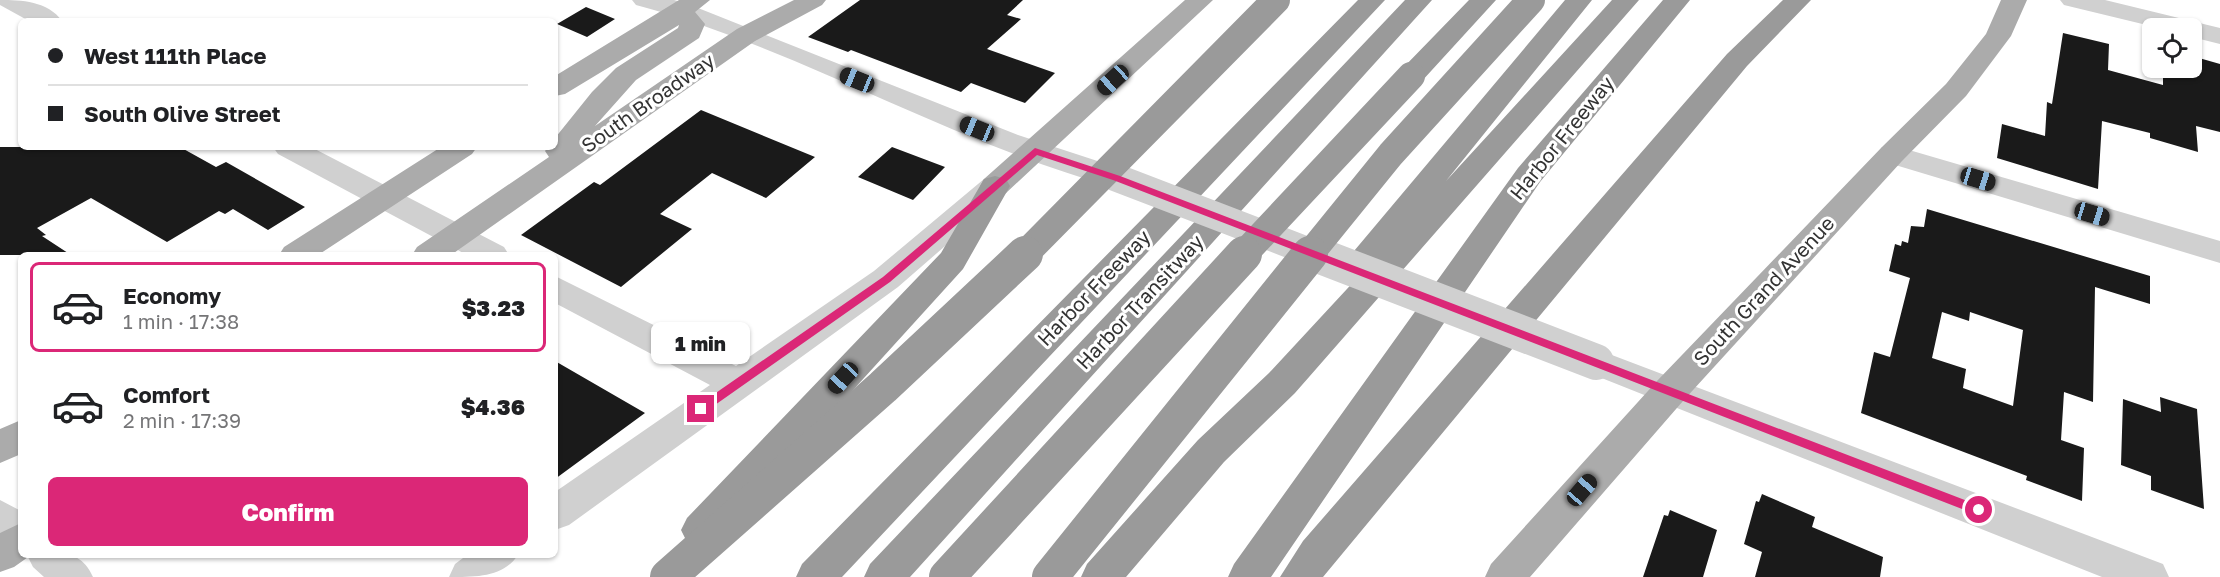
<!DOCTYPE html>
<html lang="en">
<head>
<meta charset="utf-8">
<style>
  :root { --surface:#fff; --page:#f2f2f2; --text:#202124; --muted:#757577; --line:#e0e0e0; --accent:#db2777 }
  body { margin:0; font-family:"Golos Text",sans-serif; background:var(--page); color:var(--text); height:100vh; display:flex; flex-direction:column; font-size:22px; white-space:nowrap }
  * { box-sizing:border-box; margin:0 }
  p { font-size:20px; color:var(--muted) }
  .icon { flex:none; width:33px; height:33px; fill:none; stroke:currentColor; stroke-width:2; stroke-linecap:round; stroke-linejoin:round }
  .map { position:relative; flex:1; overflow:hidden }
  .sheet { position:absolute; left:18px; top:252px; width:540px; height:306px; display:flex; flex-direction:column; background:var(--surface); border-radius:9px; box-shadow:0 2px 4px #0004 }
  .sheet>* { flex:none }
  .top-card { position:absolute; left:18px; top:18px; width:540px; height:132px; border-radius:9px; box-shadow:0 2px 4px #0004; display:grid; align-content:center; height:132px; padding:0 30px; background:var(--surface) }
  .controls { position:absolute; left:2142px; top:18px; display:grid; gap:12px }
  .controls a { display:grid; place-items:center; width:60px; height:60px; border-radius:9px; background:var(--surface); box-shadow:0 2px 4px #0004; font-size:30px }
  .end { position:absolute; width:27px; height:27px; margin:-14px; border:8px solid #db2777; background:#fff; box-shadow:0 0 0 3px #fff }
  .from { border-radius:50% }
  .bubble { position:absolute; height:42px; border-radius:9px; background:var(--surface); box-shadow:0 2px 4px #0004; font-size:20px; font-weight:800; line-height:42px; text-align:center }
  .car { position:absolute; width:18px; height:36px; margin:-18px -9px; border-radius:8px; box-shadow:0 0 4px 2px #0007; background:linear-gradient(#222 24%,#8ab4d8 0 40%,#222 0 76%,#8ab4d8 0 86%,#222 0) }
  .top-card b { display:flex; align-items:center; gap:21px; height:57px; font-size:22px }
  .top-card b+b { border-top:2px solid var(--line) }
  .top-card i { width:15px; height:15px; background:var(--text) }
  ul { padding:10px 0 0; list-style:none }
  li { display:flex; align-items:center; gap:18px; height:90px; margin:0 12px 9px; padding:0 18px; border:3px solid transparent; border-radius:9px }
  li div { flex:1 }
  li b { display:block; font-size:22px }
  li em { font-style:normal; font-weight:800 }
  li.current { border-color:var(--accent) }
  li>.icon { width:54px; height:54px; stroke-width:1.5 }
  .cta { display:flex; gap:12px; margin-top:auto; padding:12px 30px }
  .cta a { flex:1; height:69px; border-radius:9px; background:var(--accent); color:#fff; font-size:24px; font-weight:800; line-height:69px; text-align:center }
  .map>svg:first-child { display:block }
  .building { fill:#1a1a1a; fill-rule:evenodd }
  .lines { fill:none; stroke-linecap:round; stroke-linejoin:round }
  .minor { fill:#d0d0d0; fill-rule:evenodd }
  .major { fill:#ababab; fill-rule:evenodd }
  .highway { fill:#9a9a9a; fill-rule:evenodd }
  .minor-bridge-far1 { stroke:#d0d0d0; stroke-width:28 }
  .minor-bridge { stroke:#d0d0d0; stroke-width:36 }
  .highway-bridge-far1 { stroke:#9a9a9a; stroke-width:28 }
  .highway-bridge { stroke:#9a9a9a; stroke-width:36 }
  .route { fill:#db2777 }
  .labels { text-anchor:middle; stroke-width:6; stroke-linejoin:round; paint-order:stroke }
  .street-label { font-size:20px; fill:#333; stroke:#fff }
</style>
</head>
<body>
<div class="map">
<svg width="2220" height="577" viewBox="0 0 2220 577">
  <rect width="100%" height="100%" fill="#fff"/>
  <path class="building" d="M860 0H1023L1007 15 1021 19 987 49 1055 73 1025 103 971 83 961 92 851 50 848 52 808 37Z
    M586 7 615 19 587 37 557 24Z
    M2063 33 2109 44 2108 70 2163 85V68H2192V56L2220 64V132L2196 126 2198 152 2150 138V133L2102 121 2098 189 1997 158 2002 124 2045 136 2047 102 2052 104Z
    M701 110 815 157 766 198 712 173 660 214 692 229 621 287 521 235 594 182 600 185Z
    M0 147H180L216 167 226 162 305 207 268 230 233 209 225 214 219 211 167 242 91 198 37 228 46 235 42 236 71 255H0Z
    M892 147 945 167 913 200 858 177Z
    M1927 209 2150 276V304L2095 287 2093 402 2064 392 2061 440 2084 448 2082 501 2026 480 2027 476 1861 413 1874 352 1890 357 1910 278 1889 271 1895 244 1901 246 1902 241 1908 243 1911 226 1924 227ZM1942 312 1969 321 1970 312 2023 330 2013 406 1963 388 1966 369 1932 358Z
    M555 361 645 413 555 479Z
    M2160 397 2197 409 2204 509 2151 490V476L2121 465 2123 399 2161 412Z
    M1762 494 1815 517 1812 527 1883 557 1880 577H1755L1762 552 1744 544 1756 501 1759 502Z
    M1670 510 1717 530 1703 577H1643L1664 515 1668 516Z"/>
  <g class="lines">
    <path class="minor" d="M0 0C21 0 48 1 62 21H29L0 5Z
      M632 0H674L688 4 1018 135 1128 171 1132 178 1128 185 1117 188C951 143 801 49 636 5Z
      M2060 0H2105L2220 28V44L2192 37V28H2159L2064 5Z
      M1892 145 2220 241V263L1882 161 1877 154 1882 147Z
      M273 147H311L504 247 509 255H467L278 154Z
      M995 176 1006 179 1010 186 1006 193 898 287 569 525 555 530V492L710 385 555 303V276L736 366 874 271 984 179Z
      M1596 349 2163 564 2169 577H2102L1584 371 1579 362 1584 353Z
      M0 500 21 511V551L0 540Z
      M27 555C57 555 79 546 93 577H44L33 567Z
      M467 555H518C503 577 478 577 449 577L455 564Z"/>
    <path class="major" d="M679 0H710L695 12 705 24 699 38 636 80 595 126 737 29 794 0H826L822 5 755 41 451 255H412L417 247 549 157 545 151 548 147H555V138L592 92 616 68 678 28 679 25 565 94 555 96V76Z
      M1185 0H1213L1006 193 995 196 984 193 980 186 984 179Z
      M2001 0H2027L2011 36 1966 96 1902 161 1683 401 1530 577H1485L1491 564 1657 381 1882 147 1946 84 1986 34Z
      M441 147H477L472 154 318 255H279L284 247Z
      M21 420V454L0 463V429Z
      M21 523V555H31L14 567 0 572V533Z"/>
    <path class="highway" d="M1358 0H1385L842 577H796L802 564Z
      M1405 0H1432L910 577H864L870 564Z
      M1469 0H1496L1421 82 1411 84 1401 82 1397 76 1401 70Z
      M1565 0H1592L1446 181 1612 0H1639L1295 393 1224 462 1126 577H1081L1087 564 1198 440 1269 373 1359 276 1349 273 1344 265 1349 257Z
      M1663 0H1690L1540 182 1271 577H1228L1234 564 1518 168Z
      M1783 0H1811L1747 66 1323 577H1280L1303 541 1727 54Z
      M995 176 1006 179 1010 186 963 269 715 542 701 547 687 542 681 530 687 518 941 253 984 179Z"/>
    <path class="minor-bridge-far1" d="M1117 178 1318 255"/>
    <path class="minor-bridge" d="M1315 254 1596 362"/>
    <path class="highway-bridge-far1" d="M1024 255 1276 0
      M1243 255 1411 76
      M1309 255 1391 154 1531 0"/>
    <path class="highway-bridge" d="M668 577 883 387 1025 254
      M947 577 1244 254
      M1050 577 1310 254"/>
  </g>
  <path class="route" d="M1035 148 1120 176 1983 507 1985 510 1983 514H1975L1113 180 1037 155 890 282 705 412H697V406L883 277Z"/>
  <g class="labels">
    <g class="street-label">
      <text transform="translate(648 103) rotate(-35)" y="7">South Broadway</text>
      <text transform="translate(1562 138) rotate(-51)" y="7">Harbor Freeway</text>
      <text transform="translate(1094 288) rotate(-46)" y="7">Harbor Freeway</text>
      <text transform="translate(1764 291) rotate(-47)" y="7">South Grand Avenue</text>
      <text transform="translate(1140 302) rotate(-47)" y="7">Harbor Transitway</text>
    </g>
  </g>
</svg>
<div class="controls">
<a><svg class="icon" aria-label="locate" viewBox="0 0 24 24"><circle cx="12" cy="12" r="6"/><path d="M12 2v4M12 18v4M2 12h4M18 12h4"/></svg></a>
</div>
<i class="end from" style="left:1979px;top:510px"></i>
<i class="end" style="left:701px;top:409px"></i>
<div class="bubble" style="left:651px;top:322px;width:99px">1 min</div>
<i class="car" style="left:857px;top:80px;rotate:292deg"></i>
<i class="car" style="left:1113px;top:80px;rotate:228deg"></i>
<i class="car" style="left:977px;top:129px;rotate:292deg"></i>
<i class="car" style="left:1978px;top:179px;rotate:107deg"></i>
<i class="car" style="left:2092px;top:214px;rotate:107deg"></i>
<i class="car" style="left:843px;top:378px;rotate:223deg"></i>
<i class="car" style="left:1582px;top:490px;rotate:41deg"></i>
<div class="top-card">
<b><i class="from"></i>West 111th Place</b>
<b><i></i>South Olive Street</b>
</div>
<section class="sheet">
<ul>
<li class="current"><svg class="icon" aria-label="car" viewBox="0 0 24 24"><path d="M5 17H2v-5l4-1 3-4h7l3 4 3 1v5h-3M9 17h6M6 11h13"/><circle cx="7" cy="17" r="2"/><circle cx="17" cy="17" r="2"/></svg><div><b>Economy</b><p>1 min · 17:38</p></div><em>$3.23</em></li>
<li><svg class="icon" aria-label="car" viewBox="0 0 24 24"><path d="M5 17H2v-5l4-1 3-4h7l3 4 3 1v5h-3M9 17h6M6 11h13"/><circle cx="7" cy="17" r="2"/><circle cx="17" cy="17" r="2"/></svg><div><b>Comfort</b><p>2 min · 17:39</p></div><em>$4.36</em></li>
</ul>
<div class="cta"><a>Confirm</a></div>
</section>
</div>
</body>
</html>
